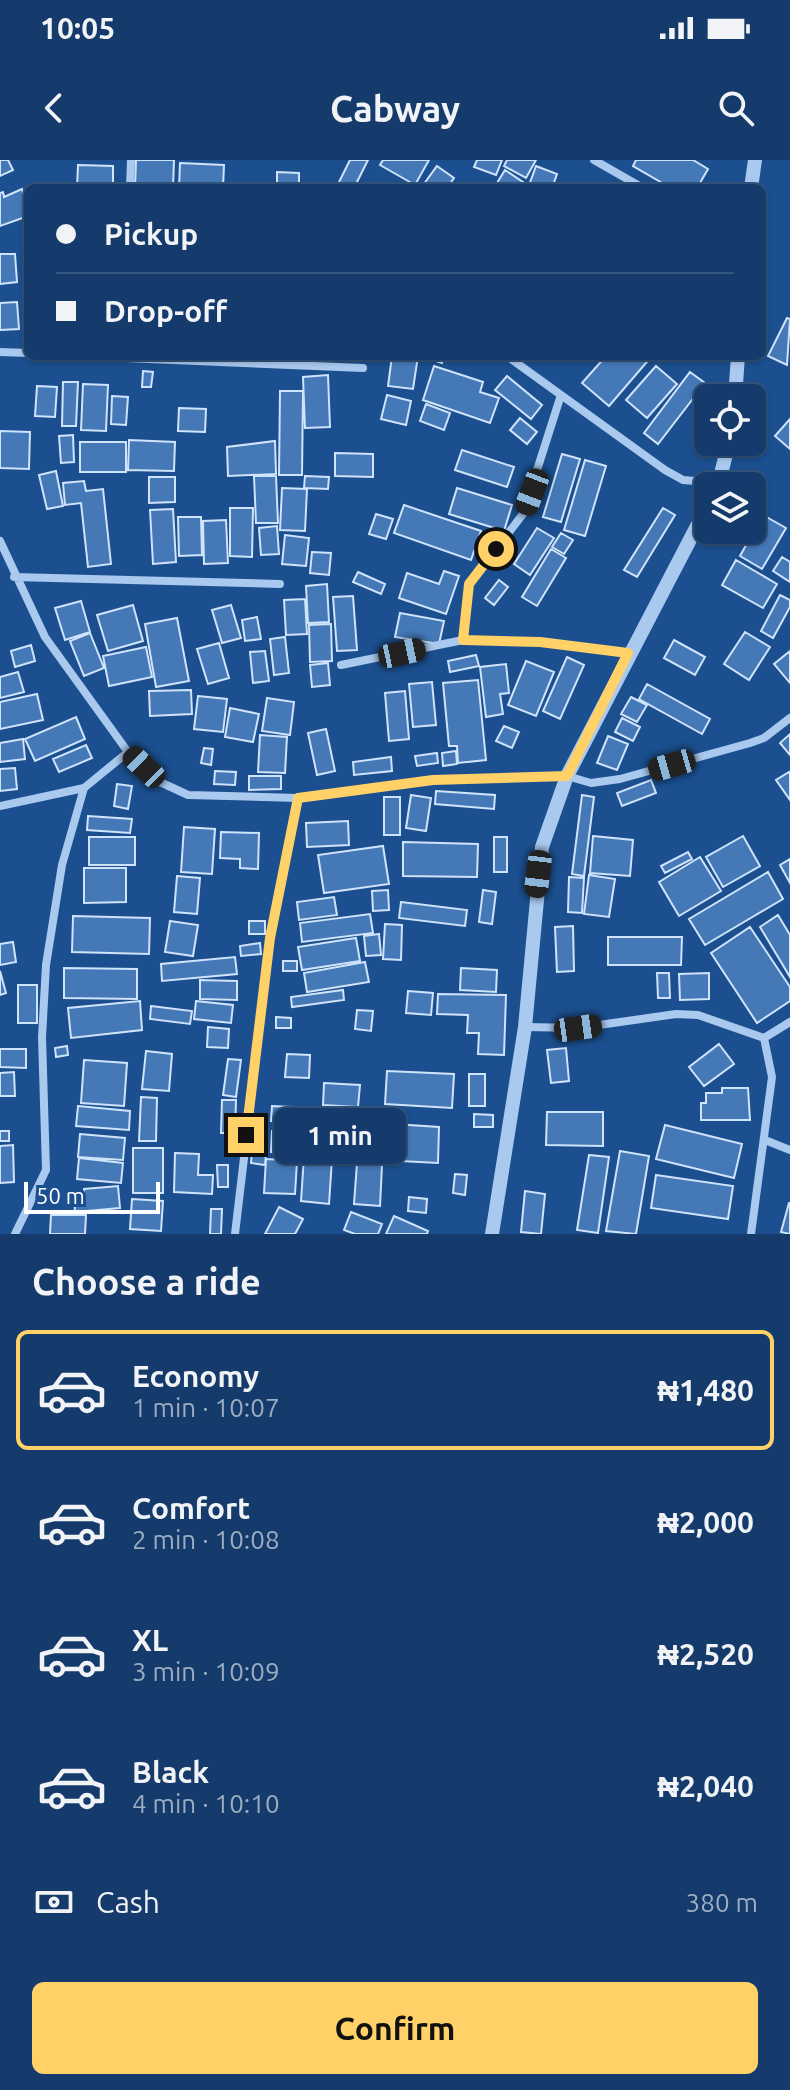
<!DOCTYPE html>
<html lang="en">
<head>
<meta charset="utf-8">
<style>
  :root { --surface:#143b6b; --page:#214673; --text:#f1f3f6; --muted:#9dadc1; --line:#33557e; --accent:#ffd166 }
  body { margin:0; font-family:Ubuntu,sans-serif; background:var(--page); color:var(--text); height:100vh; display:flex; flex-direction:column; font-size:30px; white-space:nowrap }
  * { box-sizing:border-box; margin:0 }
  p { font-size:26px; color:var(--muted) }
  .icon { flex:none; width:44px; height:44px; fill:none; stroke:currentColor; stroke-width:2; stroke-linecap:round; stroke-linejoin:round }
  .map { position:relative; height:1074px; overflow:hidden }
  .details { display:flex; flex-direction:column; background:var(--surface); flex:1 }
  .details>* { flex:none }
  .banner { position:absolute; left:24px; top:24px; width:742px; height:176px; border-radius:12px; box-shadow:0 2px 6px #0004,0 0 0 2px var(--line); display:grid; align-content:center; height:176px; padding:0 32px; background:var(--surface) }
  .buttons { position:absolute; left:694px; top:224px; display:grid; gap:16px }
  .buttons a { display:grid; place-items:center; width:72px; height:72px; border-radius:12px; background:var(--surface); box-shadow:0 2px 6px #0004,0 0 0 2px var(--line); font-size:40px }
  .scale { position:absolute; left:24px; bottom:20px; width:136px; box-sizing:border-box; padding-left:8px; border:4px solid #fff; border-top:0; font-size:22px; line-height:28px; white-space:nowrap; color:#fff; -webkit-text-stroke:6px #1b4f8f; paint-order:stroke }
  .end { position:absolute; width:36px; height:36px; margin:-18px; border:10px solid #ffd166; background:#111; box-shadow:0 0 0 4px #111 }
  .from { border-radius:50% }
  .bubble { position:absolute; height:56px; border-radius:12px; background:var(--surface); box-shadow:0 2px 6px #0004,0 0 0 2px var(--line); font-size:26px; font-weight:600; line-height:56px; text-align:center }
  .car { position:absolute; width:24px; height:48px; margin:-24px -12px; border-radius:10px; box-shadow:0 0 6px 2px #0007; background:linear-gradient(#222 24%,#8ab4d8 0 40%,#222 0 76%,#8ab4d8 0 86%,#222 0) }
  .banner b { display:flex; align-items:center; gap:28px; height:76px; font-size:30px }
  .banner b+b { border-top:2px solid var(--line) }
  .banner i { width:20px; height:20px; background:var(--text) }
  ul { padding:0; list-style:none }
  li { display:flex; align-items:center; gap:24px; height:120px; margin:0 16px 12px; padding:0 16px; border:4px solid transparent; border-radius:12px }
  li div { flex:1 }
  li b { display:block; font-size:30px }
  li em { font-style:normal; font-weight:600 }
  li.on { border-color:var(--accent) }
  li>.icon { width:72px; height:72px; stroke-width:1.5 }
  h2 { padding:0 32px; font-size:36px; line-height:96px }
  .pay { display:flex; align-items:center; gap:20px; height:88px; padding:0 32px; font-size:30px }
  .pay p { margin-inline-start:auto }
  .primary-button { display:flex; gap:16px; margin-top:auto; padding:16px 32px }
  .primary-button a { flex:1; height:92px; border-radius:12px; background:var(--accent); color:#111; font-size:32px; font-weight:600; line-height:92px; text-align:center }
  .status { display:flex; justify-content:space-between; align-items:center; height:56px; padding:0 40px; background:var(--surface); direction:ltr }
  .status svg { height:22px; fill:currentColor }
  header { display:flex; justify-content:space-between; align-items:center; height:104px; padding:0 32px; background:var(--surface); font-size:36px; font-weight:600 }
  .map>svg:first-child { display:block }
  .building { fill:#4478b7; stroke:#cfe3fa; stroke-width:2 }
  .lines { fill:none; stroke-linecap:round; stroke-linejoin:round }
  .minor { stroke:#a9c9ee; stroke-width:8 }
  .tertiary { stroke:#a9c9ee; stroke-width:14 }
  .route { stroke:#ffd166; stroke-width:10 }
</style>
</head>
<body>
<div class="status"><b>10:05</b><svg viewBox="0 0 49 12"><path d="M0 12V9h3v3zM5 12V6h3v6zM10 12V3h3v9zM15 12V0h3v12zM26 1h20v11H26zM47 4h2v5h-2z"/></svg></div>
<header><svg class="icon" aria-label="back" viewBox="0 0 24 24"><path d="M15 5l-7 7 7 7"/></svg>Cabway<svg class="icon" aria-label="search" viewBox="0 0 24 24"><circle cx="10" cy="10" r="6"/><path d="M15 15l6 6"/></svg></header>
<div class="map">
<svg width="790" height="1074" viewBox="0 0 790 1074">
  <rect width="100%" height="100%" fill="#1b4f8f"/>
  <path class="building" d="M0 0H8L13 10 0 16Z
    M136 0H174L173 28H135Z
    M350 0H368L354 28H336Z
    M383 0H429L415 25 380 5Z
    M477 0H502L496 15 474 7Z
    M507 0H536L526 18 504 6Z
    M636 0H693L708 9 697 28H671L633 6Z
    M180 3 224 5 223 28H179Z
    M78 5 113 6V28H77Z
    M437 6 454 18 447 28H421Z
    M536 6 557 14 552 28H528Z
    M505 10 526 24 523 28H494Z
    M277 12 299 13V28H277Z
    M22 29 28 56 0 66V33L3 32 4 37Z
    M0 94H15L17 122 0 124Z
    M24 96H28V154Z
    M17 142 19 169 0 170V143Z
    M787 158 790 159 787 205 768 196Z
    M356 196H379V200Z
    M392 196H418L413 229 388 226Z
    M420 196H444L442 203Z
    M606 196H652L609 246 582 223Z
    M434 206 483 222 480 232 499 238 490 263 423 240Z
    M656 206 677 224 647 258 626 240Z
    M143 211 153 212 151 227H142Z
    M690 212 705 223 658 284 644 273Z
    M328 215 330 267 305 268 303 217Z
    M507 216 542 245 531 259 495 230Z
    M63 222H78L76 266H62Z
    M83 224 108 225 106 271 81 270Z
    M37 226 57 227 55 257 35 256Z
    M280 231H303L302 315H279Z
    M387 235 411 241 406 265 381 259Z
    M112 236 128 237 126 265 111 264Z
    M426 244 450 253 444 270 420 261Z
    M179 248 206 249 205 272 178 271Z
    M520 258 537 272 527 284 510 270Z
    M790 259V289L775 276Z
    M0 271 30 272 29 309 0 308Z
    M73 275 74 302 61 303 59 276Z
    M129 280 175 282 174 311 128 310Z
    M275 281 276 314 228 316 227 287Z
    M80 282H126V312H80Z
    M462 290 514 307 507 327 455 310Z
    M335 293 373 294V317L335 316Z
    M562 294 580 299 561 362 543 357Z
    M585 300 606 306 585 376 564 370Z
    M56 311 63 346 47 349 39 315Z
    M254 316H276L278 363H256Z
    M305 316 329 317 328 329 304 328Z
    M149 317H175V342L149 343Z
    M84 321 86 331 103 329 111 404 88 407 81 343 65 345 63 323Z
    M282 328 307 329 305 371 280 370Z
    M457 328 512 345 504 371 449 354Z
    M404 345 481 371 471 400 394 373Z
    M230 348H253L252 397 230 396Z
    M663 348 675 355 637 417 624 410Z
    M173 349 176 402 153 404 150 350Z
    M376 354 393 359 386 379 369 374Z
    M763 355 786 368 762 409 740 396Z
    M178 357H201L202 395 179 396Z
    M226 360 228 403 204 404 203 361Z
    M277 366 279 394 261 395 259 368Z
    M537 368 554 378 530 415 514 404Z
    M561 373 573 380 564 394 552 387Z
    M285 375 309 378 306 406 282 404Z
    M551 389 566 398 537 446 522 437Z
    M312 392 331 393 329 415 310 413Z
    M782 397 790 402V422L773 411Z
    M736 400 777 424 763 448 722 425Z
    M444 411 459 416 446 454 399 438 407 413 439 424Z
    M358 412 385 424 381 434 353 422Z
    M499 420 508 427 494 445 485 438Z
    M327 424 329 462 308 463 306 426Z
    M780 435 790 440V447L773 478 761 471Z
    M353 436 357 490 337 491 333 437Z
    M305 439 307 474 286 475 284 440Z
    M81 441 90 472 65 480 55 448Z
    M133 445 143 481 108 491 97 455Z
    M231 445 241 478 222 483 212 450Z
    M400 453 444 461 439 484 395 477Z
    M257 457 261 479 245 481 242 460Z
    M177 458 189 521 156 527 145 464Z
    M331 464 332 501 310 502 309 465Z
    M745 472 770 487 749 520 724 504Z
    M90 473 104 508 84 516 70 481Z
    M285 477 289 513 274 515 270 479Z
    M674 480 705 497 695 515 664 498Z
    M219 483 229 518 208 524 197 489Z
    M31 485 35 501 15 507 11 491Z
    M146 487 152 517 109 526 103 496Z
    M265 491 269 521 253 523 250 492Z
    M790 491V523L774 504Z
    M476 495 479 506 450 512 448 501Z
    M567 497 584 505 560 559 543 551Z
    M526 501 554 512 536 556 508 545Z
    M328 503 330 525 312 527 310 505Z
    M506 504 509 533 500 534 503 554 486 557 480 507Z
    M18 512 24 532 0 538V517Z
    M478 520 486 600 458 603 457 586H449L443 523Z
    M432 522 436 565 413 567 409 524Z
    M647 524 710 559 702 574 639 539Z
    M191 530 192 554 150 556 149 531Z
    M405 531 409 579 389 581 385 533Z
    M37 534 43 560 0 569V542Z
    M198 536 227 539 223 572 194 569Z
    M631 537 647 545 637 562 621 554Z
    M267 538 294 542 290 575 262 571Z
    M230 548 259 554 253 582 225 577Z
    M76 557 85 579 35 601 25 579Z
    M622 558 640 567 633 581 615 572Z
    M504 566 519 572 512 588 496 581Z
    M326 569 335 611 317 615 308 573Z
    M790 574V595L780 583Z
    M260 575 287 577 285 613 258 612Z
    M608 576 628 584 617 610 597 603Z
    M23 579 25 599 0 602V583Z
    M86 585 92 598 59 612 53 599Z
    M204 588 213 589 211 605 201 603Z
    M456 591 457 604 443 606 442 593Z
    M437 593 438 603 417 606 415 596Z
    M391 597 392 611 354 615 353 602Z
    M15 608 17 629 0 631V609Z
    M215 611 236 612 235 625 214 624Z
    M789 612 790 614V640L776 620Z
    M249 616H281V629L249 630Z
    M651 620 656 633 622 646 617 633Z
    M117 624 132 626 128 649 114 646Z
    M436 631 495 635 494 649 435 644Z
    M411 635 431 638 426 671 406 668Z
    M582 635 594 637 584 716 572 714Z
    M384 637H400V675H384Z
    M88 656 132 659 130 673 87 670Z
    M348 661 349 685 307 687 306 663Z
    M184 667 215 669 212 714 181 712Z
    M221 672 259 673 258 709 240 708V699L220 698Z
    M593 676 633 680 630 716 590 713Z
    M743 676 760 706 723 727 706 697Z
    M89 677H135V705H89Z
    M494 677H507V712H494Z
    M403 682 478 684 477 717 403 716Z
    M383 686 389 724 324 733 318 695Z
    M688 692 692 699 665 713 661 706Z
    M700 697 721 731 679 756 659 722Z
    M790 699V723L780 705Z
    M84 708H126V742L84 743Z
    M768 712 783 739 705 785 689 759Z
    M589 715 615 719 609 757 584 754Z
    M177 716 200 718 197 754 174 752Z
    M569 717 584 718 582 753 568 752Z
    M388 730 389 750 373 751 372 731Z
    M483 730 496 732 492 764 479 762Z
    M334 737 337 755 299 760 297 742Z
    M401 742 467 750 465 766 399 758Z
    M370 754 373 773 302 782 300 763Z
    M778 755 790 775V817L760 767Z
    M73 756 150 758 149 794 72 792Z
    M170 761 198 765 193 796 165 792Z
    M249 761H265V774H249Z
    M385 764 402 765 401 800 383 799Z
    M573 766 574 811 557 812 555 767Z
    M750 767 790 827V841L757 863 711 793Z
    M379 774 381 795 366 796 364 776Z
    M608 777H682L681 805H608Z
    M356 778 360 801 302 810 298 787Z
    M13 782 16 802 0 805V784Z
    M260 783 261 794 241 796 240 786Z
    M235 797 237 814 162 821 161 804Z
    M283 801H297V811H283Z
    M365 802 369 822 307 832 304 813Z
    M64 808 137 809V839L64 838Z
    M461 808 497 810 496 832 460 830Z
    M0 811 6 833 0 835Z
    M657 813H669L670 838H658Z
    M709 813V839L680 840 679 814Z
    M200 820 237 821V840L200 839Z
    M18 825H37V863H18Z
    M343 830 344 840 292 847 291 837Z
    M408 831 433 833 431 855 406 853Z
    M438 834 506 835 504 895 478 894 479 873H467L468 855 437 854Z
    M140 841 142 870 71 878 68 848Z
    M196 841 233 845 231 863 194 859Z
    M151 846 192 851 190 864 150 859Z
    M357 850 373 851 371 871 355 869Z
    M276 857 291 858V868H276Z
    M208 867 229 869 228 888 207 887Z
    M719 884 734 904 704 926 689 907Z
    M67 886 68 895 56 897 55 888Z
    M566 888 569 921 551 923 547 890Z
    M0 889H26V908L0 907Z
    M146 891 172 894 169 931 142 929Z
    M287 894 310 895 309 918 285 917Z
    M228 899 241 900 236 937 223 935Z
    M84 900 127 903 124 946 81 943Z
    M387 911 454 914 452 948 385 944Z
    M14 912 15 936H0V913Z
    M469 914H485V946H469Z
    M324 923 360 925 358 947 323 945Z
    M722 928H748L750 960H701V943H706V933H722Z
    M141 937 157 938 156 981H139Z
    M222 940H236L235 973H221Z
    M78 946 130 951 129 970 76 966Z
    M272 946 312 948 311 964 271 961Z
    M547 952H603V986L546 985Z
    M474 954 493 955V967H474Z
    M363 962 439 967 438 1003 362 999Z
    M665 965 742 984 734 1018 656 999Z
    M0 971H9V981H0Z
    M272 971 348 975 347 995 271 992Z
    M80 974 125 978 123 1000 78 997Z
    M13 985 14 1022 0 1023V986Z
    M133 988H163V1033H133Z
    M620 991 649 996 636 1074 606 1071Z
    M252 992 266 993 265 1005 251 1003Z
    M175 993 199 994 198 1015H213L212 1034 174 1032Z
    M589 995 609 997 598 1073 577 1070Z
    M304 996 332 999 329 1044 301 1041Z
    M79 998 123 1003 121 1023 77 1019Z
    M266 999 297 1001 295 1034 264 1033Z
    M357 1003 382 1005 380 1046 354 1044Z
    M217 1005H228V1027H218Z
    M455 1014 467 1015 465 1035 453 1033Z
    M656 1015 733 1026 728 1059 651 1048Z
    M118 1026 120 1048 75 1052 74 1037 84 1036V1029Z
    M525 1031 545 1034 541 1074 521 1072Z
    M409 1037 427 1039 426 1053 408 1051Z
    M132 1039 163 1041 161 1071 130 1069Z
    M789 1043H790V1074L781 1072Z
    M279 1047 303 1059 295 1074H265Z
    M211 1049H222L221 1074H210Z
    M351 1052 382 1064 378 1074H355L344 1070Z
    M51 1055H86L85 1074H50Z
    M394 1056 428 1071 427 1074H386Z"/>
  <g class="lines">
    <path class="minor" d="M594 0 643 28
      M130 28 131 0
      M0 192 28 193
      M77 196 363 208
      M507 196 665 310 683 320 719 323
      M0 381 45 477 128 592 160 622 188 635 298 638 433 620 567 616 591 623 620 619 750 583 764 578 790 558
      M14 417 280 424
      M463 480 469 424 523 354 560 238
      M341 505 463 480 540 482 628 493
      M0 646 84 628
      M525 867 578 868 676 854 698 855 764 878
      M765 980 790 990
      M15 1074 46 1010 42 877 46 805 62 705 84 628 128 592
      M235 1074 270 778 298 638
      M751 1074 772 917 764 878 790 862"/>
    <path class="tertiary" d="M751 28 755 0
      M735 238 738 196
      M718 326 729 282
      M492 1074 525 867 542 687 567 616 708 345"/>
  </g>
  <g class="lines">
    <path class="route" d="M246 975 270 778 298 638 433 620 567 616 628 493 540 482 463 480 469 424 496 389"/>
  </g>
</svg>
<div class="buttons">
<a><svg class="icon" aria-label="locate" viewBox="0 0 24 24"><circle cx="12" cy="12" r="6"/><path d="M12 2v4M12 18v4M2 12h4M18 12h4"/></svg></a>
<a><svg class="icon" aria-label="layers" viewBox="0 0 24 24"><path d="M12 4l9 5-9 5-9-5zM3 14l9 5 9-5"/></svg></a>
</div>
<div class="scale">50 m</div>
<i class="end from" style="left:496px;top:389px"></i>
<i class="end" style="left:246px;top:975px"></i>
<div class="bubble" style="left:274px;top:948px;width:132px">1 min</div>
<i class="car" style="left:532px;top:332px;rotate:201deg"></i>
<i class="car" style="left:402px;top:493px;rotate:78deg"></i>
<i class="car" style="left:672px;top:605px;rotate:254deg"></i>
<i class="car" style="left:144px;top:607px;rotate:314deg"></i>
<i class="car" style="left:538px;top:714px;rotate:187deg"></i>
<i class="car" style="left:578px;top:868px;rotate:82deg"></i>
<div class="banner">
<b><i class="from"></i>Pickup</b>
<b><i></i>Drop-off</b>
</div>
</div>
<section class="details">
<h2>Choose a ride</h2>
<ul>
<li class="on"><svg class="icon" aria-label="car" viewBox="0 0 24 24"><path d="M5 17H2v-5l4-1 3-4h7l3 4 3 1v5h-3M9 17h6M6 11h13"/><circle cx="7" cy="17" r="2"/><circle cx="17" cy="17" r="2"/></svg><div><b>Economy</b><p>1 min · 10:07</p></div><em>₦1,480</em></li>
<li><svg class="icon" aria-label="car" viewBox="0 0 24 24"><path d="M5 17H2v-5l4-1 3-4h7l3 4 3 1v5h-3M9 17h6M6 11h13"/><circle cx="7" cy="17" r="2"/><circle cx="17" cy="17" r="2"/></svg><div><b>Comfort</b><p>2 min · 10:08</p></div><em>₦2,000</em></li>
<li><svg class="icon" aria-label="car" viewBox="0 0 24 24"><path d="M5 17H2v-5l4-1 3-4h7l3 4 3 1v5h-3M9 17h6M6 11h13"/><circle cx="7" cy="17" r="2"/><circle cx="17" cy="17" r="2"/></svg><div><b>XL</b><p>3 min · 10:09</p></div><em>₦2,520</em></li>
<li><svg class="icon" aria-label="car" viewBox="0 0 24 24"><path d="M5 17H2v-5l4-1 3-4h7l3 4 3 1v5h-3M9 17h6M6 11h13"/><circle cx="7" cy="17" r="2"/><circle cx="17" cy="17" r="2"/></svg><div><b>Black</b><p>4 min · 10:10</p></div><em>₦2,040</em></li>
</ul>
<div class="pay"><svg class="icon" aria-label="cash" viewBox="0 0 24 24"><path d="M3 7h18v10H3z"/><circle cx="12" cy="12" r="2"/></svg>Cash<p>380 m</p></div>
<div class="primary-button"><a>Confirm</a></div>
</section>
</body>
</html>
